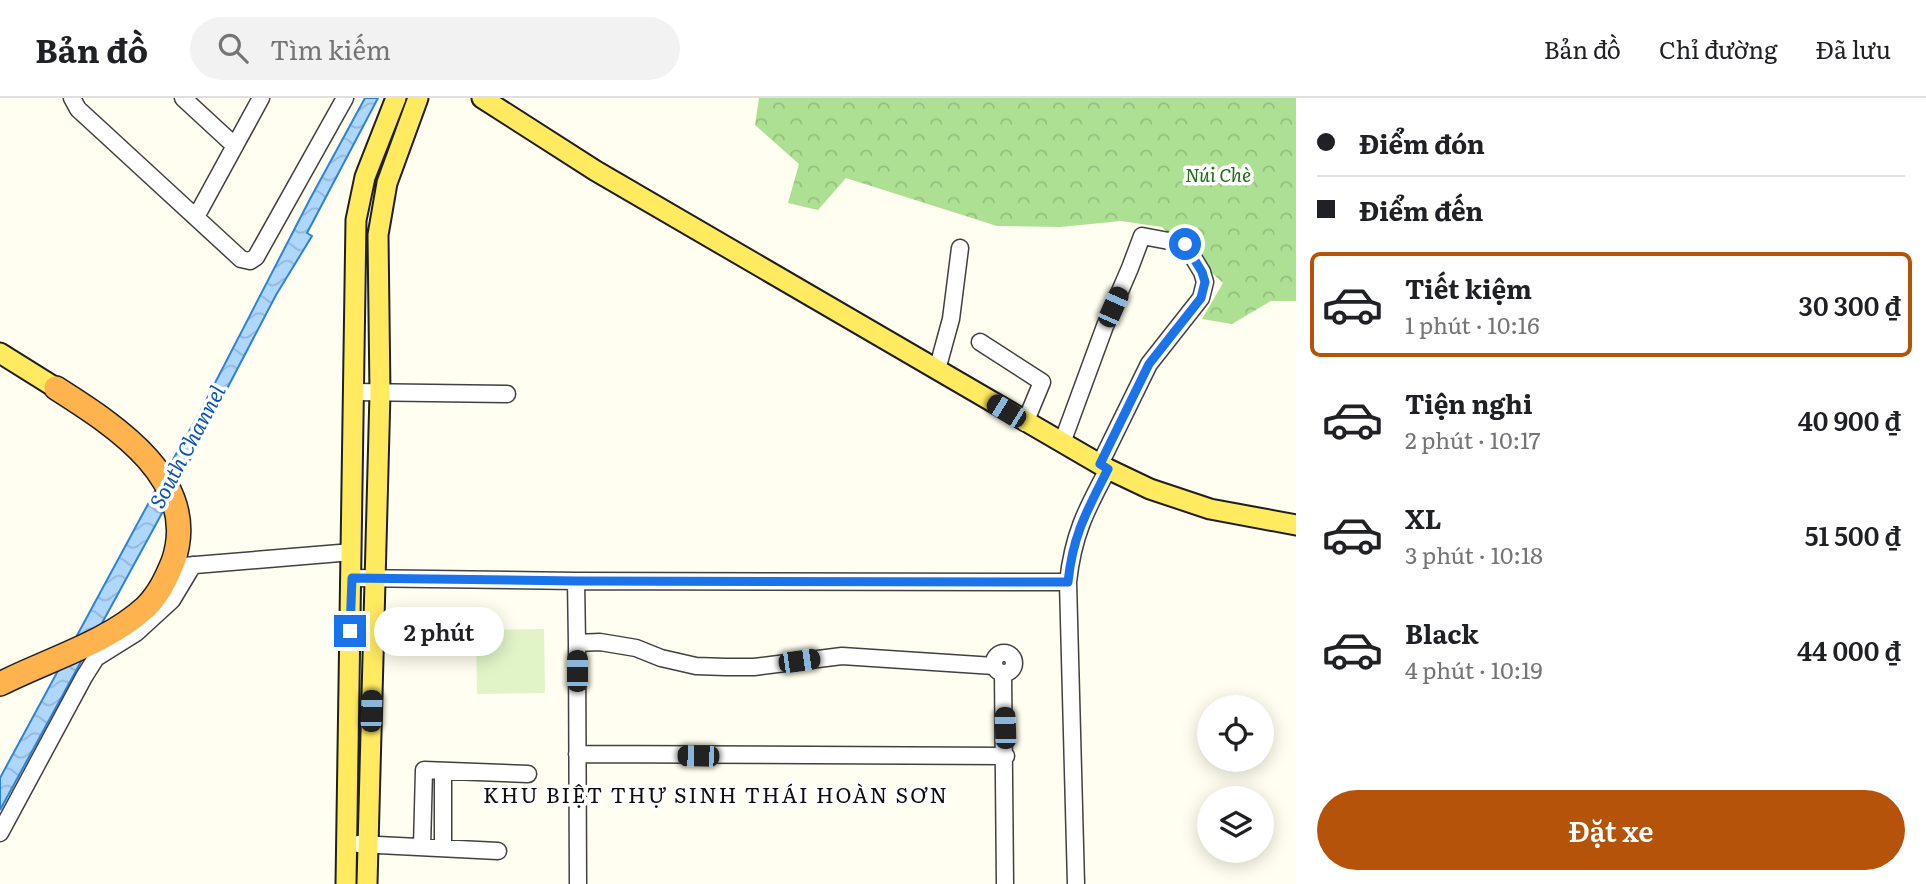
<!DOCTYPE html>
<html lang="vi">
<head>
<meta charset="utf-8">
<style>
  :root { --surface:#fff; --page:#f2f2f2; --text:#202124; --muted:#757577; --line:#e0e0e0; --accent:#b45309 }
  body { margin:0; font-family:Literata,serif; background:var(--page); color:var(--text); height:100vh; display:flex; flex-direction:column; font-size:26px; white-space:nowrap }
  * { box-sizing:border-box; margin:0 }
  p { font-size:23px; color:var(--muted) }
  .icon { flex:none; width:38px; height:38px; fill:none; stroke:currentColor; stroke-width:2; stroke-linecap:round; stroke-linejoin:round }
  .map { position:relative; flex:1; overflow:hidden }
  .sheet { display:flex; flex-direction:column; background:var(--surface); width:630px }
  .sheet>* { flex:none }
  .guide { display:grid; align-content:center; height:154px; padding:0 21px; background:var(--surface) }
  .controls { position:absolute; left:1197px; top:597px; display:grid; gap:14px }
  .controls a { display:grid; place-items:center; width:77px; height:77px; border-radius:50%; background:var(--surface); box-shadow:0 4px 18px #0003; font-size:35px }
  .end { position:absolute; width:32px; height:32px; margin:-16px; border:9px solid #1a73e8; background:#fff; box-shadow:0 0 0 4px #fff }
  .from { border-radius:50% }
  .bubble { position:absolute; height:49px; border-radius:24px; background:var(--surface); box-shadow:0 4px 18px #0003; font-size:23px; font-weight:600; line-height:49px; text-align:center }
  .car { position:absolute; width:21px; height:42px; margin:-21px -10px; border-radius:9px; box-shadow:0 0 5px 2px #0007; background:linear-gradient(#222 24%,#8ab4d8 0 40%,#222 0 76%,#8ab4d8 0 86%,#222 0) }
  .guide b { display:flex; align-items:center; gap:24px; height:66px; font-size:26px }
  .guide b+b { border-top:2px solid var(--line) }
  .guide i { width:18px; height:18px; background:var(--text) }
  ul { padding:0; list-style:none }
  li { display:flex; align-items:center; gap:21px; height:105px; margin:0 14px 10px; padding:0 7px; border:4px solid transparent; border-radius:10px }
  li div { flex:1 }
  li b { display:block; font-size:26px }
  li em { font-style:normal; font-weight:600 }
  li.selected { border-color:var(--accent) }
  li>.icon { width:63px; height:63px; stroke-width:1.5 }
  .cta { display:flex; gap:14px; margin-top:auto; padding:14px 21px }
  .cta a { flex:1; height:80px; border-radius:42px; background:var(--accent); color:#fff; font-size:28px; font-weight:600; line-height:80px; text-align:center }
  header { display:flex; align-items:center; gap:42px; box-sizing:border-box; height:98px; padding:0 35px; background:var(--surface); border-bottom:2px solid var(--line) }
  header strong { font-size:33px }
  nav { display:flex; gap:38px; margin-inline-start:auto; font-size:24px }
  .search { width:490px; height:63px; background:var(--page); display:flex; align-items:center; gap:18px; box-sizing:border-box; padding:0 24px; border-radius:38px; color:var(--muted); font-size:26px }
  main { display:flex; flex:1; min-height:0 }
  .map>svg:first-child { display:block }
  .forest { fill:url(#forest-crowns) }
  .pitch { fill:#e0f4c8 }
  .water { fill:url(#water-waves); stroke:#2e82db; stroke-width:2 }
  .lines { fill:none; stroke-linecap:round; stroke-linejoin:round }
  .minor-casing { stroke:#414141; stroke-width:19 }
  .major-casing { stroke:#1f1f1f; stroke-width:23 }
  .highway-casing { stroke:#1f1f1f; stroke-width:26 }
  .minor { stroke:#fff; stroke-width:16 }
  .major { stroke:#ffea60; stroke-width:19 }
  .highway { stroke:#ffb34e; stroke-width:23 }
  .route { stroke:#1a73e8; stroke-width:9 }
  .labels { text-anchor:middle; stroke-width:7; stroke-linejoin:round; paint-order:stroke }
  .park-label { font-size:19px; font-style:italic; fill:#206d18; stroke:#fff }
  .water-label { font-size:21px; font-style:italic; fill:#0a54ad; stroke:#fff }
  .neighbourhood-label { font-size:21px; letter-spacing:2px; fill:#0e0e0e; stroke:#fff }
</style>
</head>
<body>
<header>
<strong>Bản đồ</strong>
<div class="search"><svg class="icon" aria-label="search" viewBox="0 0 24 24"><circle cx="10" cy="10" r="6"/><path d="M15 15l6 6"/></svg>Tìm kiếm</div>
<nav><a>Bản đồ</a><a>Chỉ đường</a><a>Đã lưu</a></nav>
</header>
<main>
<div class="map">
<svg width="1296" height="786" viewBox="0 0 1296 786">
  <defs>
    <pattern id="forest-crowns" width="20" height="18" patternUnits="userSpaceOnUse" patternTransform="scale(1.75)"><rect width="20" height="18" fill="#ade092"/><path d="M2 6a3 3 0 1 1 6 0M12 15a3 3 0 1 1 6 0" fill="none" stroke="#94bf7d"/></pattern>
    <pattern id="water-waves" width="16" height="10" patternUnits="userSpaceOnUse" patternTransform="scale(1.75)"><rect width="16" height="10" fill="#afd6fc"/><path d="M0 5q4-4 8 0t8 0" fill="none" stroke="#95b6d7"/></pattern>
  </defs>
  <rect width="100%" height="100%" fill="#fffef0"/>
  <path class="forest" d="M759 0H1296V203H1271L1232 226 1202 221 1223 185 1162 129 1121 123 1060 129 997 128 846 80 818 112 788 105 799 66 755 27Z"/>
  <path class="pitch" d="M544 531 545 595 477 596 476 532Z"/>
  <path class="water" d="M365 0H378L307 135 312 138 276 197 161 417 0 712V680L154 395 200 314 310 101Z"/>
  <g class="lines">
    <defs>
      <path id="minor" d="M72 0 78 11 241 161 250 163 256 159 345 0
        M183 0 235 48
        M196 119 261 0
        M980 244 1042 284 1025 325
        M937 272 951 221 960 150
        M354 294 507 296
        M1062 345 1105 228 1130 170 1142 138 1185 146 1202 174 1205 184 1201 200 1149 266 1100 366
        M183 468 352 454
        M352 480 576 483 1068 484 1076 786
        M576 483 577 545
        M1068 484C1073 437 1086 412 1108 371
        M994 565a10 10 0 1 1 20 0a10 10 0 1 1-20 0Z
        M1003 575 1005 786
        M577 656 1006 658
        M443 674V750
        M0 735 84 579 96 560 136 535 172 502 193 467
        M358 746 498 753
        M422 749 424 672 528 676
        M578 786 577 545 600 544 636 550 661 560 696 568 726 569H754L842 558 994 568"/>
      <path id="major" d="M482 0 596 73 1108 371 1150 391 1210 411 1296 427
        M0 255 56 290
        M346 786 356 122 365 79 396 0
        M367 786 380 295 378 137 387 85 418 0"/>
      <path id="highway" d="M0 586C47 562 107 545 146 509 159 496 166 481 173 464 202 382 114 327 56 290"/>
    </defs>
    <use href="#minor" class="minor-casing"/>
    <use href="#major" class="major-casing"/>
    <use href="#highway" class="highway-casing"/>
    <use href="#minor" class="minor"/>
    <use href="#major" class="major"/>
    <use href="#highway" class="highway"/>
  </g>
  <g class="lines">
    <path class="route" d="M350 533 352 480 576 483 1068 484C1073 436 1087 413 1108 371L1100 366 1149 266 1201 200 1205 184 1202 174 1185 146"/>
  </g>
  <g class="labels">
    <g class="park-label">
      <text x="1218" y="84">Núi Chè</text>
    </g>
    <g class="water-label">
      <text transform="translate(188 349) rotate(-62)" y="7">South Channel</text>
    </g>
    <g class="neighbourhood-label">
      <text x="716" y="705">KHU BIỆT THỰ SINH THÁI HOÀN SƠN</text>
    </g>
  </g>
</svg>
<div class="controls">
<a><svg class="icon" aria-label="locate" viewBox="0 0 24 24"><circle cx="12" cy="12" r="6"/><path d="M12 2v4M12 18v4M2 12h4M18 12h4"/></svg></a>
<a><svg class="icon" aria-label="layers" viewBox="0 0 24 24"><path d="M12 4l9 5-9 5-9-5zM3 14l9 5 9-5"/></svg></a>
</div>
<i class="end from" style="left:1185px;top:146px"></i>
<i class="end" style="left:350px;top:533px"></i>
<div class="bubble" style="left:374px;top:509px;width:130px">2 phút</div>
<i class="car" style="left:1113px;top:209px;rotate:24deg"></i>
<i class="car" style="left:1006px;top:313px;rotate:302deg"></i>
<i class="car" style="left:799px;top:563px;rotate:82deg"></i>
<i class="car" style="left:577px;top:573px;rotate:0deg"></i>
<i class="car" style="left:371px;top:613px;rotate:2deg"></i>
<i class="car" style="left:1005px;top:630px;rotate:358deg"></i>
<i class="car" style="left:698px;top:658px;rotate:271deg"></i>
</div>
<section class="sheet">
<div class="guide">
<b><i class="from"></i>Điểm đón</b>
<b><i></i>Điểm đến</b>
</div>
<ul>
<li class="selected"><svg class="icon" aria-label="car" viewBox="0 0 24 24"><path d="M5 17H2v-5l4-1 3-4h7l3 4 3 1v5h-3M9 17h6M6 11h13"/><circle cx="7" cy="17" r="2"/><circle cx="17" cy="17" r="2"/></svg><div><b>Tiết kiệm</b><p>1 phút · 10:16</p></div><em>30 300 ₫</em></li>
<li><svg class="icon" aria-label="car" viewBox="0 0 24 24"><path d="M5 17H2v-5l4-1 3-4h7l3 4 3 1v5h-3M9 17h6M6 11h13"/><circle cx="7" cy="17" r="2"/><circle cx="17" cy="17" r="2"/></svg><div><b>Tiện nghi</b><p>2 phút · 10:17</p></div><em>40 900 ₫</em></li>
<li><svg class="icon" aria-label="car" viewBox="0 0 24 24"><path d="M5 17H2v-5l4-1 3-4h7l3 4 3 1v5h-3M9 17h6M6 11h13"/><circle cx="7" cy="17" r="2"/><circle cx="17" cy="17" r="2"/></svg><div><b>XL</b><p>3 phút · 10:18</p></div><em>51 500 ₫</em></li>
<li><svg class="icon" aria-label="car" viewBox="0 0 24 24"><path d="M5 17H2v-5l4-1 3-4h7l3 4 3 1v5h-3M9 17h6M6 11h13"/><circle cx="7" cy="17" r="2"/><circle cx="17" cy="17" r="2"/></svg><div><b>Black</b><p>4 phút · 10:19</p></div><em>44 000 ₫</em></li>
</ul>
<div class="cta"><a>Đặt xe</a></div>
</section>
</main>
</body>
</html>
